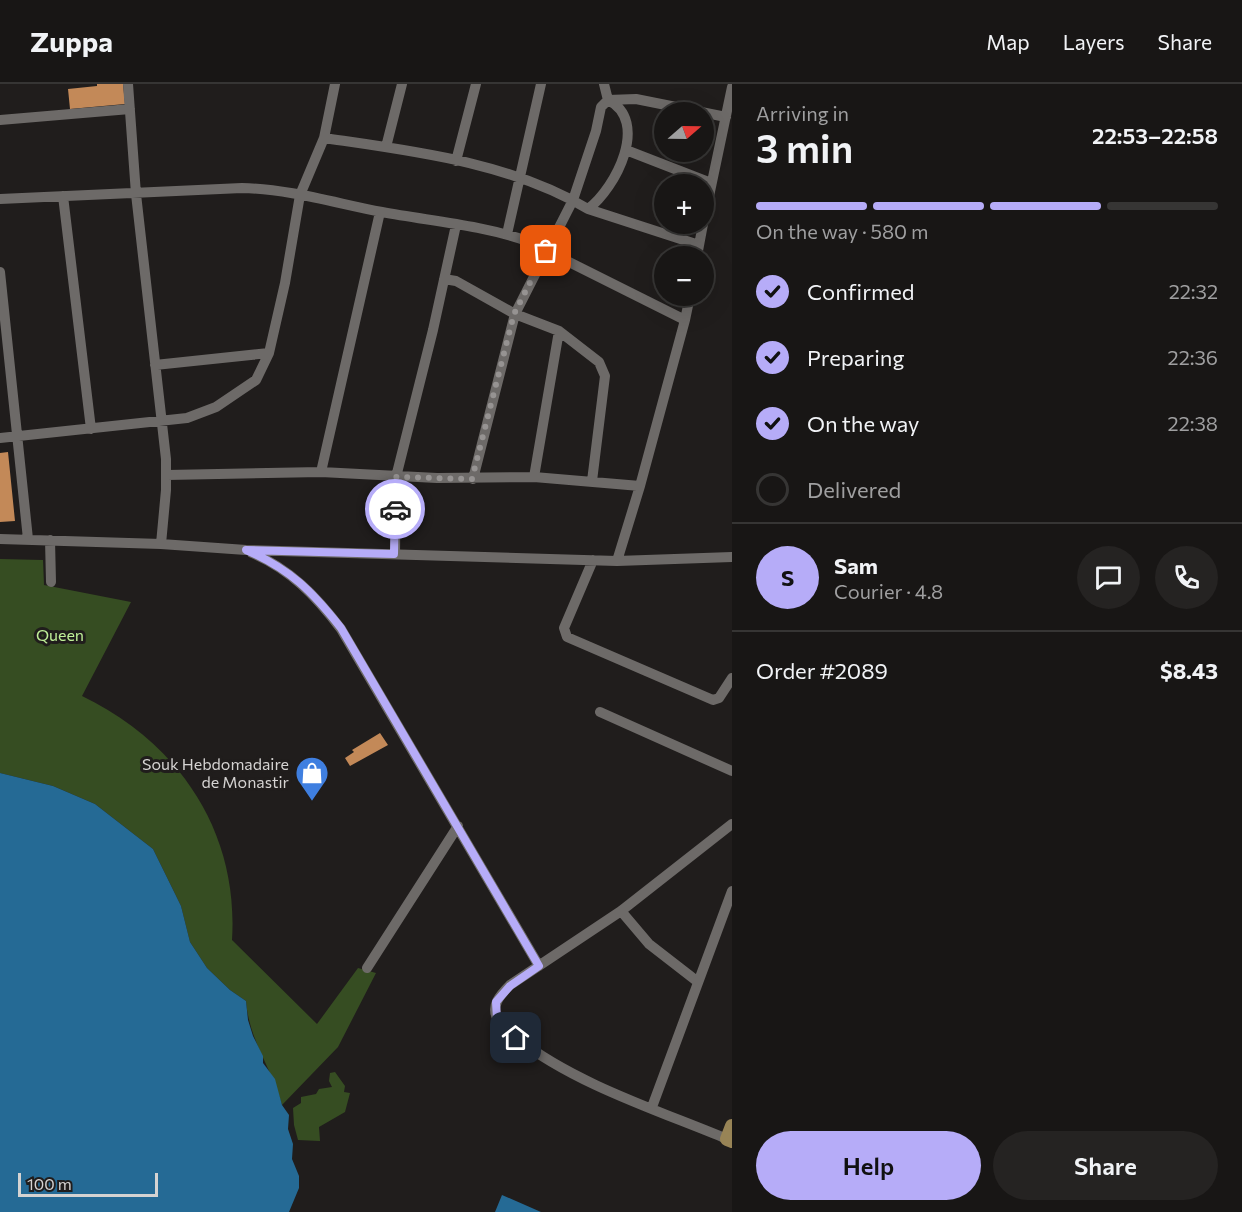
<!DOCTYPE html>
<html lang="en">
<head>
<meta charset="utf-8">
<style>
	body { margin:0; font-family:Commissioner,sans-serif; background:#252322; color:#f1f3f6; height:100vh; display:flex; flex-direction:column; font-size:22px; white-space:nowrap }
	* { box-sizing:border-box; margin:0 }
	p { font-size:20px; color:#9f9fa0 }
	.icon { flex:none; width:33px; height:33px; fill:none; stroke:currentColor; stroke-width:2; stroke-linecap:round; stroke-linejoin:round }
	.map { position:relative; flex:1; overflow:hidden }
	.drawer { display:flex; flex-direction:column; background:#181615; width:510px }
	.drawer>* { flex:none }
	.needle { width:39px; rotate:70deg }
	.fabs { position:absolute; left:654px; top:18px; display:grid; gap:12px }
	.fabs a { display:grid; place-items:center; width:60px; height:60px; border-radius:50%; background:#181615; box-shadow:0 6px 24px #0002,0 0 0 2px #363534; font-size:30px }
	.scale { position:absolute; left:18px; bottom:15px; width:140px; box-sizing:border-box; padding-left:6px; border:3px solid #d5d3d2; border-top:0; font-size:16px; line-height:21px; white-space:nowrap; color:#d5d3d2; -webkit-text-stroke:4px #201d1c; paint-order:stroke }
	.pin { position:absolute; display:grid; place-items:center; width:51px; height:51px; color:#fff; margin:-26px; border-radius:12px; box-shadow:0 3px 9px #0006 }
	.courier { position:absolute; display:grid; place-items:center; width:60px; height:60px; margin:-30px; border:4px solid #b6acf8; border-radius:50%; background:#fff; color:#222; box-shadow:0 2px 8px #0007 }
	.summary em { font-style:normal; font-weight:600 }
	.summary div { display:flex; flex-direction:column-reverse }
	.summary { display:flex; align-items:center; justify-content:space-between; height:102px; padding:0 24px }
	h1 { font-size:39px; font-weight:600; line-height:45px }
	.bar { display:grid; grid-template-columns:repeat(4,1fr); gap:9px 6px; align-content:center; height:72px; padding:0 24px }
	.bar i { height:8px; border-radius:4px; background:#363534 }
	.bar .on { background:#b6acf8 }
	.bar p { grid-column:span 4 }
	.line { display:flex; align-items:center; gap:15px; padding:0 24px; border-top:2px solid #363534 }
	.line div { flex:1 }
	.round { display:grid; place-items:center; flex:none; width:63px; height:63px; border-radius:32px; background:#252322 }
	ol { padding:0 24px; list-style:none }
	li { display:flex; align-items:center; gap:18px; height:66px }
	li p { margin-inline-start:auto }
	li .icon { padding:6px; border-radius:50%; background:#b6acf8; color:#111; stroke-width:4 }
	li:last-child { color:#9f9fa0 }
	li i { width:33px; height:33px; border:3px solid #363534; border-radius:50% }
	.primary-button { display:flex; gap:12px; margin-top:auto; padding:12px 24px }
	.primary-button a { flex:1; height:69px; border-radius:36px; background:#b6acf8; color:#111; font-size:24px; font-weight:600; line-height:69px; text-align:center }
	.primary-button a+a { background:#252322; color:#f1f3f6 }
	header { display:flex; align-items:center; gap:36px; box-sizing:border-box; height:84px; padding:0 30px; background:#181615; border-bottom:2px solid #363534 }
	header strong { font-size:28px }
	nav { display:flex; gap:33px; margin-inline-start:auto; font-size:21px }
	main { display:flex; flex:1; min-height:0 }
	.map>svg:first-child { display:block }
	.green { fill:#364d22 }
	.water { fill:#256a95 }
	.building { fill:#c38958 }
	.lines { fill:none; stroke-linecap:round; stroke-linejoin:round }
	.minor { stroke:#6d6a68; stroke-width:10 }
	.major { stroke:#988456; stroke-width:14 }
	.done { stroke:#969392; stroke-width:6; stroke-dasharray:0 10.8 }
	.route { stroke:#b6acf8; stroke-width:8 }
	.labels { text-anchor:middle; stroke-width:6; stroke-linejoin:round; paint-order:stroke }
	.park-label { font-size:16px; fill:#c0f198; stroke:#201d1c }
	.poi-label { font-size:16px; fill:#d5d3d2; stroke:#201d1c; text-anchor:end }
</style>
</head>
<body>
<header>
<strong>Zuppa</strong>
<nav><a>Map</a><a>Layers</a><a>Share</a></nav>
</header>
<main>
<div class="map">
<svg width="732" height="1128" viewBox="0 0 732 1128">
	<rect width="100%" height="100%" fill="#201d1c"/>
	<path class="green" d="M0,475l43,1 1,25 87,17 -49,94c96,46 157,135 150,244l85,84 41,-56 18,5 -38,74 -56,58c-10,-36 -33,-65 -36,-104l-16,-11 -23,-22 -17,-26 -9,-36 -28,-57 -58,-45 -42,-18 -53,-13z
		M335,988l10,14 -1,6 6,1 -5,19 -26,15 1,14 -22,-1 -4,-15 -1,-17 8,-5v-6l15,-3 3,-5 13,-2 -3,-6 1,-8z"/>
	<path class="water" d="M0,689l53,13 42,18 58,45 28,57 9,36 17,26 23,22 16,11 2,19 5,16 10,20v7l12,16 7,26 7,10 -1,14 5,15 -1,15 7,17v12l-10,24h-289z
		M502,1111l39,17h-46z"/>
	<path class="building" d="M97,0h26l2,20 -55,5 -2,-20 29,-3z
		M8,368l7,69 -15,1v-69z
		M380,649l8,12 -38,21 -5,-8 9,-6 -2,-2z"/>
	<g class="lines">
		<path class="minor" d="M128,0l8,110 30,265v31l-5,54
			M0,36l130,-11
			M324,54c89,13 185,24 264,71 28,-21 62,-88 20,-109l-4,-16
			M386,63l16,-63
			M626,66l85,33
			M456,77l20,-77
			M63,112l28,233
			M0,115l242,-11c48,1 93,15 140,24 48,9 100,13 145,29l158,79 -45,166 -23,75
			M588,125l111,36
			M704,136l28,-133
			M507,150l34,-150
			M697,172l6,-32
			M0,188l28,267
			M444,195l12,2 59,33 44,17 40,31 6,14 -13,105
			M685,236l5,-24
			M155,281l114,-12
			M0,354l187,-20 29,-11 40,-27 13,-27 16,-70 15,-88 24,-57 11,-54
			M321,388l59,-260
			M167,391l154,-3 116,6 97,-1 106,9
			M534,393l25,-146
			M473,395l42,-165 58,-114 23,-69 5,-24 7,-7 28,-1 90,18
			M0,455l161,5 85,6 371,11 115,-4
			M50,456l1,42
			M252,469c38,16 64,43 89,76l198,337
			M395,470l1,-77 37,-147 23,-105
			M593,476l-29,68 3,9 146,63 6,-2 13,-20
			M600,628l132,59
			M621,827l28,33 49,38
			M367,884l91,-142
			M652,1023l80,-216
			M727,1055c-67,-28 -152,-55 -209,-100 -7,-6 -15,-11 -20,-19 -8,-14 2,-25 12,-35l111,-74 111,-87"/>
		<path class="major" d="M732,1042l-5,13 5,2"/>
	</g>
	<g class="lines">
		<path class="done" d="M395,425l1,-32 76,2 42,-165 32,-63"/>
		<path class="route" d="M395,425l-1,45 -148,-4c44,19 66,41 95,78l198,338 -29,20 -14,16 1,17 19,19"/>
	</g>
	<defs>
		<g id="shop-pin" transform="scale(1.725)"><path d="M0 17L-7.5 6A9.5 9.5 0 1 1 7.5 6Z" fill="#3f7fe0" stroke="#201d1c"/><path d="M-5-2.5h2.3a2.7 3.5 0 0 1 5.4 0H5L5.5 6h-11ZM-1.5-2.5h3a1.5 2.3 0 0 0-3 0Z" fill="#fff"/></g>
	</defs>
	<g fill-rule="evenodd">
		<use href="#shop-pin" x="312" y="689"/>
	</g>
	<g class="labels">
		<g class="park-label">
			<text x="60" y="557">Queen</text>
		</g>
		<g class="poi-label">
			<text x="289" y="686">Souk Hebdomadaire<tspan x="289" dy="18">de Monastir</tspan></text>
		</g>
	</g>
</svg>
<div class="fabs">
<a><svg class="needle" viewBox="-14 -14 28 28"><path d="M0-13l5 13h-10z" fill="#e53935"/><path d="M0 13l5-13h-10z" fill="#9f9fa0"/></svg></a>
<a>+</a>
<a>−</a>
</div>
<div class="scale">100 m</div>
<div class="pin" style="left:546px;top:167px;background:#ea580c"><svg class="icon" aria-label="bag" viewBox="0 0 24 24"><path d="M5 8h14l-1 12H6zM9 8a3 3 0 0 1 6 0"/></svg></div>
<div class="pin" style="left:516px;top:954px;background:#1f2937"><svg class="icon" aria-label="home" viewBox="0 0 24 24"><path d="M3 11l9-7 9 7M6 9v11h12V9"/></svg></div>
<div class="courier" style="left:395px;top:425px"><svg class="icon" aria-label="car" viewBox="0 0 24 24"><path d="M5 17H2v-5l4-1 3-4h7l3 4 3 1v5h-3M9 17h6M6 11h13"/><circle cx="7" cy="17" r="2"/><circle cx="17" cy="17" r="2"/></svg></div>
</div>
<section class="drawer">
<div class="summary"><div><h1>3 min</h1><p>Arriving in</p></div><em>22:53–22:58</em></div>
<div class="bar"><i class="on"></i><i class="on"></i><i class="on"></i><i></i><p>On the way · 580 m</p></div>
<ol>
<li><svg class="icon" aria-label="check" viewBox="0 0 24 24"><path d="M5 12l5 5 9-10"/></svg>Confirmed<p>22:32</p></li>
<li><svg class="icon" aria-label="check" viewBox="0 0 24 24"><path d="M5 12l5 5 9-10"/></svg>Preparing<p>22:36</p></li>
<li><svg class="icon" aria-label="check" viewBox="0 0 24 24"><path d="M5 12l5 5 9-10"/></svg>On the way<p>22:38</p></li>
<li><i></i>Delivered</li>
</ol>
<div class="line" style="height:108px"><b class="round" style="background:#b6acf8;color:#111">S</b><div><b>Sam</b><p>Courier · 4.8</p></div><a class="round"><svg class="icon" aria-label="chat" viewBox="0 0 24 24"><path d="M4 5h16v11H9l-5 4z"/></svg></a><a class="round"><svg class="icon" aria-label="phone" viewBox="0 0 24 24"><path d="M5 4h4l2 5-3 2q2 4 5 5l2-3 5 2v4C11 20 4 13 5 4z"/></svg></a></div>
<div class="line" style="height:78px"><div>Order #2089</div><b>$8.43</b></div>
<div class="primary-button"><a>Help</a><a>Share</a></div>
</section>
</main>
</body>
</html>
